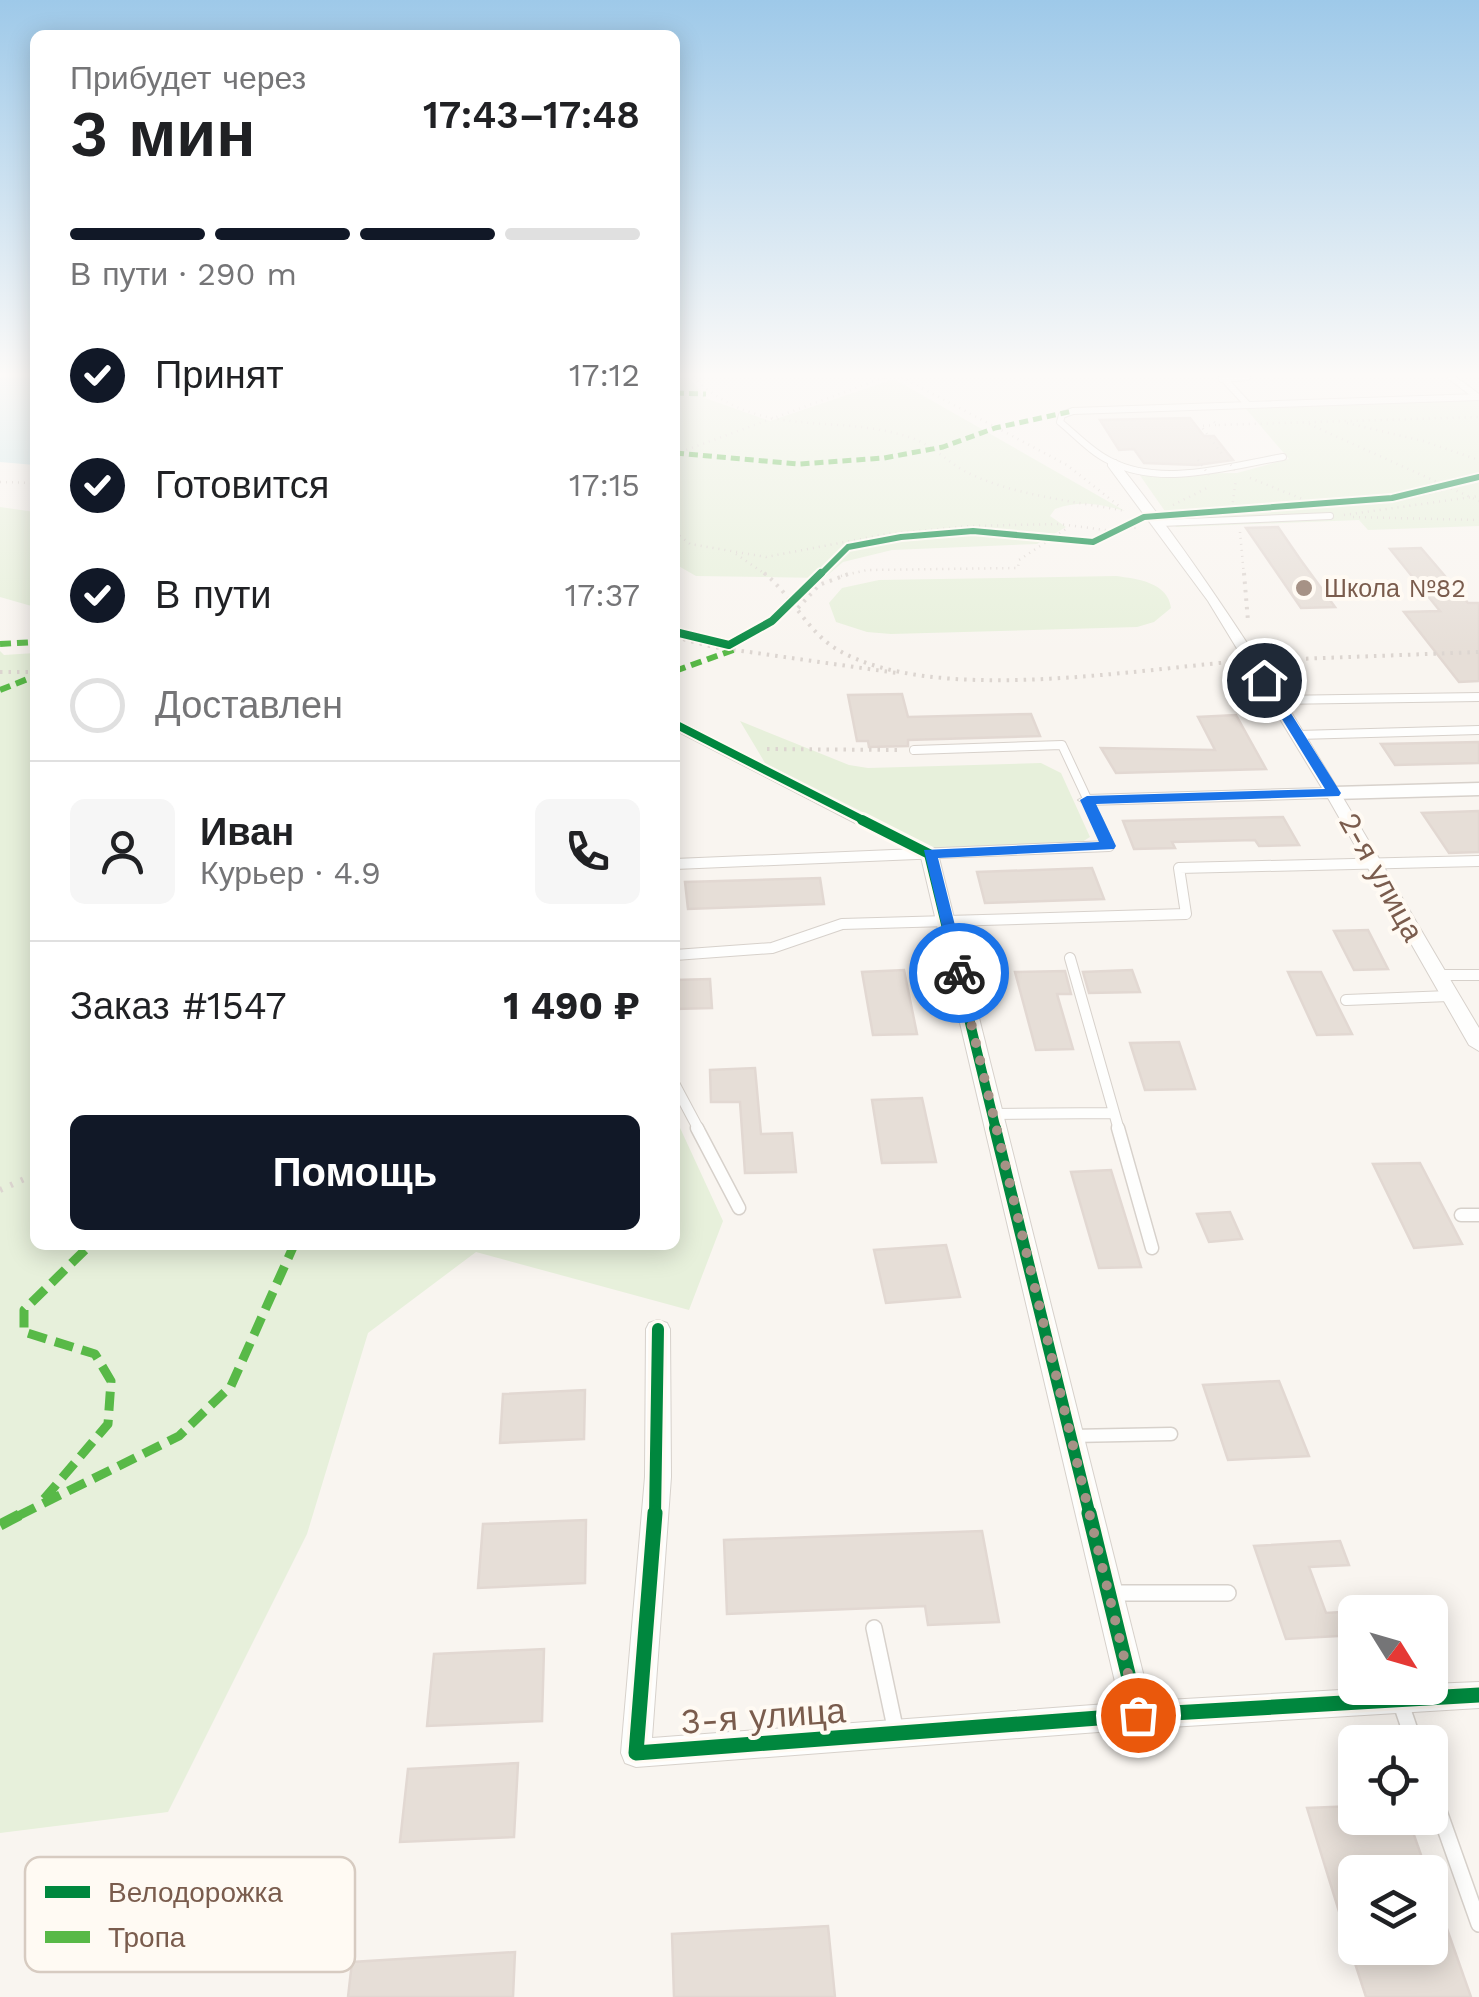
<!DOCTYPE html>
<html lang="ru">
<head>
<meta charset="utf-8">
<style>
	body { margin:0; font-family:"Work Sans",sans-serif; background:#f6f6f6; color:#202124; height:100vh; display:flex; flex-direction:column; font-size:38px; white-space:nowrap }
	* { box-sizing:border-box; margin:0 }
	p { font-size:32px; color:#757577 }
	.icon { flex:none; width:55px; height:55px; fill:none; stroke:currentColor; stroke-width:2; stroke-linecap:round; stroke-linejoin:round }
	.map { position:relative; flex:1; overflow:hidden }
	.panel { position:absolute; left:30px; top:30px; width:650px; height:1220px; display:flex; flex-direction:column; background:#fff; border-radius:15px; box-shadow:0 5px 25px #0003 }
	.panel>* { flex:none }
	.needle { width:65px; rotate:127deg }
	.fabs { position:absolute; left:1338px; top:1595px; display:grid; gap:20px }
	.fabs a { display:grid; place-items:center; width:110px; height:110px; border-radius:15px; background:#fff; box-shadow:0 5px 25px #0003; font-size:50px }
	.pin { position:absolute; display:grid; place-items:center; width:85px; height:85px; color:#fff; margin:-42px; border:5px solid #fff; border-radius:50%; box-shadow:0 2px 10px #0007 }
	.courier { position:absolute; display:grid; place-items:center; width:100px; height:100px; margin:-50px; border:8px solid #1a73e8; border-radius:50%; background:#fff; color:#222; box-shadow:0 2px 12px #0007 }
	.headline em { font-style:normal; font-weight:600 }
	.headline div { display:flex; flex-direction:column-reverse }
	.headline { display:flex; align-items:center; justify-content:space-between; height:170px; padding:0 40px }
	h1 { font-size:65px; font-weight:600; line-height:75px }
	.bar { display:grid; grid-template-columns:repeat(4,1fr); gap:15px 10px; align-content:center; height:120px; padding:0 40px }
	.bar i { height:12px; border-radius:8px; background:#e0e0e0 }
	.bar .on { background:#111827 }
	.bar p { grid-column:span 4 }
	.line { display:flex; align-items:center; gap:25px; padding:0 40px; border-top:2px solid #e0e0e0 }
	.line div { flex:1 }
	.round { display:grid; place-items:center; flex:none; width:105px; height:105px; border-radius:15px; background:#f6f6f6 }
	ol { padding:0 40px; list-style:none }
	li { display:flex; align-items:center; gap:30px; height:110px }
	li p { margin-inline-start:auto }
	li .icon { padding:10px; border-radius:50%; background:#111827; color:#fff; stroke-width:4 }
	li:last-child { color:#757577 }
	li i { width:55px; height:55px; border:5px solid #e0e0e0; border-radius:50% }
	.cta { display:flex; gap:20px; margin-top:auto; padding:20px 40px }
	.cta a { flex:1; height:115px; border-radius:15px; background:#111827; color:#fff; font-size:40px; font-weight:600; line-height:115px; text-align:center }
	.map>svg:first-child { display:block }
	.green { fill:#e7f0db }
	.water { fill:#d0e8ea }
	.building { fill:#e6ded7; stroke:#e2d8d2; stroke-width:2.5 }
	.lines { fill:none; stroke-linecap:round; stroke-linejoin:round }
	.service-far4-casing { stroke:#d7d1cb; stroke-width:8 }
	.service-far3-casing { stroke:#d7d1cb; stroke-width:10 }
	.service-far2-casing { stroke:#d7d1cb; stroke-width:12 }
	.service-far1-casing { stroke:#d7d1cb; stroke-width:15 }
	.service-casing { stroke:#d7d1cb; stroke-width:18 }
	.minor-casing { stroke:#d7d1cb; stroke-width:2 }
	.tertiary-casing { stroke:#d7d1cb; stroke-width:3 }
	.path-far2 { stroke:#dcd5d0; stroke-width:2.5; stroke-dasharray:1 5; stroke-linecap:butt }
	.path-far1 { stroke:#dcd5d0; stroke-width:4; stroke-dasharray:2.5 6; stroke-linecap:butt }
	.path { stroke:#dcd5d0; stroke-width:6; stroke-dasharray:2.5 9; stroke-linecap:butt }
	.service-far4 { stroke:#fefefd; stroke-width:6 }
	.service-far3 { stroke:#fefefd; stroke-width:8 }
	.service-far2 { stroke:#fefefd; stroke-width:10 }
	.service-far1 { stroke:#fefefd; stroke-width:12 }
	.service { stroke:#fefefd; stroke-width:15 }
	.minor { fill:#fefefd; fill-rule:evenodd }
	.tertiary { fill:#fefefd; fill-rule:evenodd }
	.path-bridge { stroke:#dcd5d0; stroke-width:2.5; stroke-dasharray:1 5; stroke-linecap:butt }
	.quiet-far3 { stroke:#58b947; stroke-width:5; stroke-dasharray:9 5; stroke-linecap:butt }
	.quiet-far2 { stroke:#58b947; stroke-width:6; stroke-dasharray:11 6; stroke-linecap:butt }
	.quiet-far1 { stroke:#58b947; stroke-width:9; stroke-dasharray:19 9; stroke-linecap:butt }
	.quiet { stroke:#58b947; stroke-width:11; stroke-dasharray:22 11; stroke-linecap:butt }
	.cycleway-far4-casing { stroke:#fffaf3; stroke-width:10 }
	.cycleway-far3-casing { stroke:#fffaf3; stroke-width:12 }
	.cycleway-far2-casing { stroke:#fffaf3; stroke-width:16 }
	.cycleway-far1-casing { stroke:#fffaf3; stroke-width:19 }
	.cycleway-casing { stroke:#fffaf3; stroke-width:21 }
	.cycleway-far4 { stroke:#00873e; stroke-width:6 }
	.cycleway-far3 { stroke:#00873e; stroke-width:8 }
	.cycleway-far2 { stroke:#00873e; stroke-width:10 }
	.cycleway-far1 { stroke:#00873e; stroke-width:12 }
	.cycleway { stroke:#00873e; stroke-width:15 }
	.route { fill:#1a73e8 }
	.done { stroke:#a69286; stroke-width:10; stroke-dasharray:0 18 }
	.poi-dot { fill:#a69286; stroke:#fffaf3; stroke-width:4 }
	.labels { text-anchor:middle; stroke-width:8; stroke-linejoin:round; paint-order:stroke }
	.far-poi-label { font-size:25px; fill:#7a5c4d; stroke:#fffaf3; text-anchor:start }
	.street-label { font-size:30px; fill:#7a5c4d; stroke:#fffaf3 }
	.near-street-label { font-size:35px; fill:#7a5c4d; stroke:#fffaf3 }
	.key { fill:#fffaf3; stroke:#d7cbc1; stroke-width:2.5 }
	.key-label { font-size:28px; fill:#7a5c4d }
</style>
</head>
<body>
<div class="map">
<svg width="1479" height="1997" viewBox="0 0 1479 1997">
	<rect width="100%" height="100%" fill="#f9f5f0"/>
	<path class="green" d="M675,377h14l16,21 65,23 124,-42 231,132c-25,-7 -45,-11 -70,-2l-5,7 16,11 -29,17 -145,6 -49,12 -19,16 -128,-2 -21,-12z
		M1479,399v127l-111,4 -9,-10 -183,7 -37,-53 98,-1 52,-14 -43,-50z
		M0,507l35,5v95l-35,-10z
		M1116,576c21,3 52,6 55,32l-17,14 -17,5 -246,7 -24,-2 -31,-10 -7,-19 13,-15 37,-8z
		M0,651l4,4 31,-2v592h640v-128l48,104 -34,89 -213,-58 -108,81 -61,201 -139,278 -168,21z
		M740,721l109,44 19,3 173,-5 20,10 29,64 -8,5 -148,6 -169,-85z"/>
	<path class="water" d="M0,377h35v88l-35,-3z"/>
	<path class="building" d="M1190,418l14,18h10l19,24 -36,5 -53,-2 -10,-14 -15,1 -19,-30z
		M1278,527l22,32 35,48 -34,1 -55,-80z
		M1421,548l47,55h11v78l-20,1 -55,-70 36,-1 -50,-62z
		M902,694l6,23 123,-3 9,22 -132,4v6l-39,1 -1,-6h-11l-9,-46z
		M1236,715l30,54 -150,4 -15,-25 114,2 -17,-33z
		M1479,742v21l-84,2 -14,-21z
		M1479,811v41l-30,1 -27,-40z
		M1283,817l16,28 -40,1 -4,-6 -83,2 3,6 -41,1 -11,-28z
		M1092,868l12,31 -119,4 -8,-31z
		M820,878l4,26 -136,5 -3,-27z
		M1368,930l20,39 -34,1 -20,-39z
		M904,970l13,64 -44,1 -11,-63z
		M1132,970l8,22 -51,1 -6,-21z
		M1065,971l6,23h-14l16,55 -37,1 -21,-78z
		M1288,972h33l31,62 -35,1z
		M710,979l2,29 -37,1v-29z
		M1179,1042l16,47 -50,1 -15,-47z
		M755,1068l6,66 31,-1 4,39 -51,1 -5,-71h-29l-1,-32z
		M922,1098l14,64 -54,1 -10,-63z
		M1420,1163l42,81 -48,4 -41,-84z
		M1111,1170l30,97 -42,1 -28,-96z
		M1230,1212l12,27 -33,3 -12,-28z
		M946,1245l14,52 -74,6 -12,-53z
		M1279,1381l30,75 -81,4 -25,-75z
		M585,1390l-1,49 -84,4 3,-49z
		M586,1520l-1,63 -107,5 5,-64z
		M982,1531l17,91 -71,3 -3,-19 -198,8 -3,-74z
		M1340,1541l9,24 -40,2 17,46 29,-2v24l-69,4 -32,-93z
		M544,1649l-2,72 -115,5 7,-72z
		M518,1763l-4,74 -114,5 8,-73z
		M1355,1806v12h53l19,54h-72v74l-5,1 -43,-139z
		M1433,1889l38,108h-105l-16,-49h80z
		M828,1926l7,71h-161l-2,-63z
		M515,1952l-2,45h-165l4,-35z"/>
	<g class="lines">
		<g class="service-far4-casing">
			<path id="service-far4" d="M1222,377l26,28
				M1451,377l27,20
				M1222,379l25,-2
				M1073,411l-11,4 -2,7c16,13 31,30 50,39 51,27 120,5 173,-4
				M1161,523l169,-7"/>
		</g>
		<g class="service-far3-casing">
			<path id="service-far3" d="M1276,700l203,-3
				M1298,735l181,-5
				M914,750l148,-5 36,77"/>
		</g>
		<g class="service-far2-casing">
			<path id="service-far2" d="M675,864l434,-18 -12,-26
				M675,955l97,-7 70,-24 344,-10 -7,-46 300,-7
				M1070,958l49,172
				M1437,975h42
				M1346,1000l103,-4
				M675,1085l24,45
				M992,1114l121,-1"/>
		</g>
		<g class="service-far1-casing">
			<path id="service-far1" d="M697,1128l42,80
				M1118,1128l34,120
				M1461,1215h18
				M1072,1436l99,-2"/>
		</g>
		<g class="service-casing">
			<path id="service" d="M1109,1593h119
				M874,1628l22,104
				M1400,1701l14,41
				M1430,1786l49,138"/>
		</g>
		<g class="minor-casing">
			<path id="minor" d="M1479,394v6l-406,14 -6,-3 6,-3z
				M1108,460h8c143,180 246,373 363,568v23l-10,-6 -141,-247 -241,7 -9,-5 9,-5 235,-7 -114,-187 -100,-135z
				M675,719l263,135 212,847 226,-13h54v-4l49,-2v26l-341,21 -502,38 -11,-4 -4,-10 24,-276 1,-148 3,-6 9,-3 9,3 3,6 1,148 -19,261 468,-35 -199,-846 -246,-127z"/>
		</g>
		<g class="tertiary-casing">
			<path id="tertiary" d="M1479,783v12l-145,4 -11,-6 11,-6z"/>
		</g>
		<path class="path-far2" d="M693,377c66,64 138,35 216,60 23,7 39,26 59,36 48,23 106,28 157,38
			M901,377l166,88 52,41
			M1214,422l3,3 262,-8
			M1347,423l76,18 56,19
			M1309,424l170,77
			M1216,425l-15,1 21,28
			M675,454l211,-77
			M1250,478l55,22
			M0,482l35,1
			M1173,505l34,-17
			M1340,505l88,-11 51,-15
			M1232,508l4,-29
			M1344,515l135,-19
			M1353,517l126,3
			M675,532l15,12 76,13 121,-23 83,-8 89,-2 54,7 26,-4
			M1240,532l4,44
			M736,554l32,22
			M841,576l26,-6 151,-2 1,-8 50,-33"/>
		<path class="path-far1" d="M764,573c28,22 43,59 74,77 93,54 287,21 393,12
			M1244,573l4,48
			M798,608l21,-23 32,-12
			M675,637l39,10 183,26
			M1272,660l207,-8
			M0,672h35
			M767,749l134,1"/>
		<path class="path" d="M0,1190l35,-16"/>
		<use href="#service-far4" class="service-far4"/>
		<use href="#service-far3" class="service-far3"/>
		<use href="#service-far2" class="service-far2"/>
		<use href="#service-far1" class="service-far1"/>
		<use href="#service" class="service"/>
		<use href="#minor" class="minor"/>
		<use href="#tertiary" class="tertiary"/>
		<path class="path-bridge" d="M1198,460l11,15
			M1227,460l10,13"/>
		<path class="quiet-far3" d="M675,393l31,1
			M675,453l124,11 85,-6 59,-11 52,-19 78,-17"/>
		<path class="quiet-far2" d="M0,644l35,-2
			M675,671l61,-22
			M0,690l35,-14"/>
		<path class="quiet-far1" d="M44,1499l64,-75 3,-43 -16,-27 -71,-22v-22l66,-65
			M18,1516l161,-80 52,-50 63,-141"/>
		<path class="quiet" d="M0,1525l23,-12"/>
		<g class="cycleway-far4-casing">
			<path id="cycleway-far4" d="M819,576l29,-29 53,-10 72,-6 120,11 51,-25 248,-19 87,-21"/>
		</g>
		<g class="cycleway-far3-casing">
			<path id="cycleway-far3" d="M675,632l54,13 43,-24 49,-48
				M675,724l192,98"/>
		</g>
		<g class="cycleway-far2-casing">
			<path id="cycleway-far2" d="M862,820l67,34 67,276"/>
		</g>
		<g class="cycleway-far1-casing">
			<path id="cycleway-far1" d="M995,1128l95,388
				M655,1516l3,-187"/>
		</g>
		<g class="cycleway-casing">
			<path id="cycleway" d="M655,1513l-19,240 502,-38 341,-20
				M1089,1513l49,202"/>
		</g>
		<use href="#cycleway-far4" class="cycleway-far4"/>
		<use href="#cycleway-far3" class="cycleway-far3"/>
		<use href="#cycleway-far2" class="cycleway-far2"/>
		<use href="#cycleway-far1" class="cycleway-far1"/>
		<use href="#cycleway" class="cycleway"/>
	</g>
	<linearGradient id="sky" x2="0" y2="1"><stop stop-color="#9ec9e9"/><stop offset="0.57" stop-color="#fcfaf8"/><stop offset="1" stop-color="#fcfaf8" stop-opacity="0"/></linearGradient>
	<rect width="1479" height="657" fill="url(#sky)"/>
	<path class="route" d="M1264,676l6,4 71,113 -2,3 -243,8 20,42 -2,3 -176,9 29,115 -13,4 -30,-127 175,-8 -19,-42 7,-4 238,-7 -67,-109z"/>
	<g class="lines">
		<path class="done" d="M959,973l179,742"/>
	</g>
	<circle class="poi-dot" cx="1304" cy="588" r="10"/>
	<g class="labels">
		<g class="far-poi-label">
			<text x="1324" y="597">Школа №82</text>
		</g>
		<g class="street-label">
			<text transform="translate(1381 877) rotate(61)" y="10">2-я улица</text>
		</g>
		<g class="near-street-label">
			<text transform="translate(763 1716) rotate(-4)" y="12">3-я улица</text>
		</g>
	</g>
	<rect x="25" y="1857" width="330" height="115" rx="15" class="key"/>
	<rect x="45" y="1886" width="45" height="12" fill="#00873e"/>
	<rect x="45" y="1931" width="45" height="12" fill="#58b947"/>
	<g class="key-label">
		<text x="108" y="1902">Велодорожка</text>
		<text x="108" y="1947">Тропа</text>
	</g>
</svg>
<div class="fabs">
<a><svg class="needle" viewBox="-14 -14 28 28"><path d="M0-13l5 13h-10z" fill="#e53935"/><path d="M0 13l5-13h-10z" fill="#757577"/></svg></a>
<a><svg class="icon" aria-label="locate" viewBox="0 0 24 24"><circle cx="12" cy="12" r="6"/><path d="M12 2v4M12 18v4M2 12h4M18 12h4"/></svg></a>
<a><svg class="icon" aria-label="layers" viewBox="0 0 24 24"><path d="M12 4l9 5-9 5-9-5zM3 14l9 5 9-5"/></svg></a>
</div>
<div class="pin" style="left:1138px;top:1715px;background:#ea580c"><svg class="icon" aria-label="bag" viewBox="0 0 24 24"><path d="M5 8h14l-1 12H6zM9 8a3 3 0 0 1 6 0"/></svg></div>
<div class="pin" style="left:1264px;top:680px;background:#1f2937"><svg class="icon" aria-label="home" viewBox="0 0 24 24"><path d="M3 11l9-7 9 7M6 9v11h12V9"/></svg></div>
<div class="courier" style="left:959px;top:973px"><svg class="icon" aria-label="bike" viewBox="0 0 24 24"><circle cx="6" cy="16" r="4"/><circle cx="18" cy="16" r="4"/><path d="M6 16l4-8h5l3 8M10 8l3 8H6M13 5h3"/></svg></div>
<section class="panel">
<div class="headline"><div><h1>3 мин</h1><p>Прибудет через</p></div><em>17:43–17:48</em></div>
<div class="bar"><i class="on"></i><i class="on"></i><i class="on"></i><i></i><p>В пути · 290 m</p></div>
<ol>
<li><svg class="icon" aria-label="check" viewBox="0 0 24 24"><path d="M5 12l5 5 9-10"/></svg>Принят<p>17:12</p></li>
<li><svg class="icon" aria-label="check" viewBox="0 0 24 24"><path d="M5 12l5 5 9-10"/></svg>Готовится<p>17:15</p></li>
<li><svg class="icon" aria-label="check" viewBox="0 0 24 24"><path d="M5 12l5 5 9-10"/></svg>В пути<p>17:37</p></li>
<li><i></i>Доставлен</li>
</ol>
<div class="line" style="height:180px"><a class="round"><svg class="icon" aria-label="person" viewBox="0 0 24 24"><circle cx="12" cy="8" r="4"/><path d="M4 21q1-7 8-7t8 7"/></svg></a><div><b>Иван</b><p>Курьер · 4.9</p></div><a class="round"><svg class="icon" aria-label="phone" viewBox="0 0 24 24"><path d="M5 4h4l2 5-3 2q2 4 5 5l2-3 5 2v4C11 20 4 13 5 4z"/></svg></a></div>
<div class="line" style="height:130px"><div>Заказ #1547</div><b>1 490 ₽</b></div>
<div class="cta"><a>Помощь</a></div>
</section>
</div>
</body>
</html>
